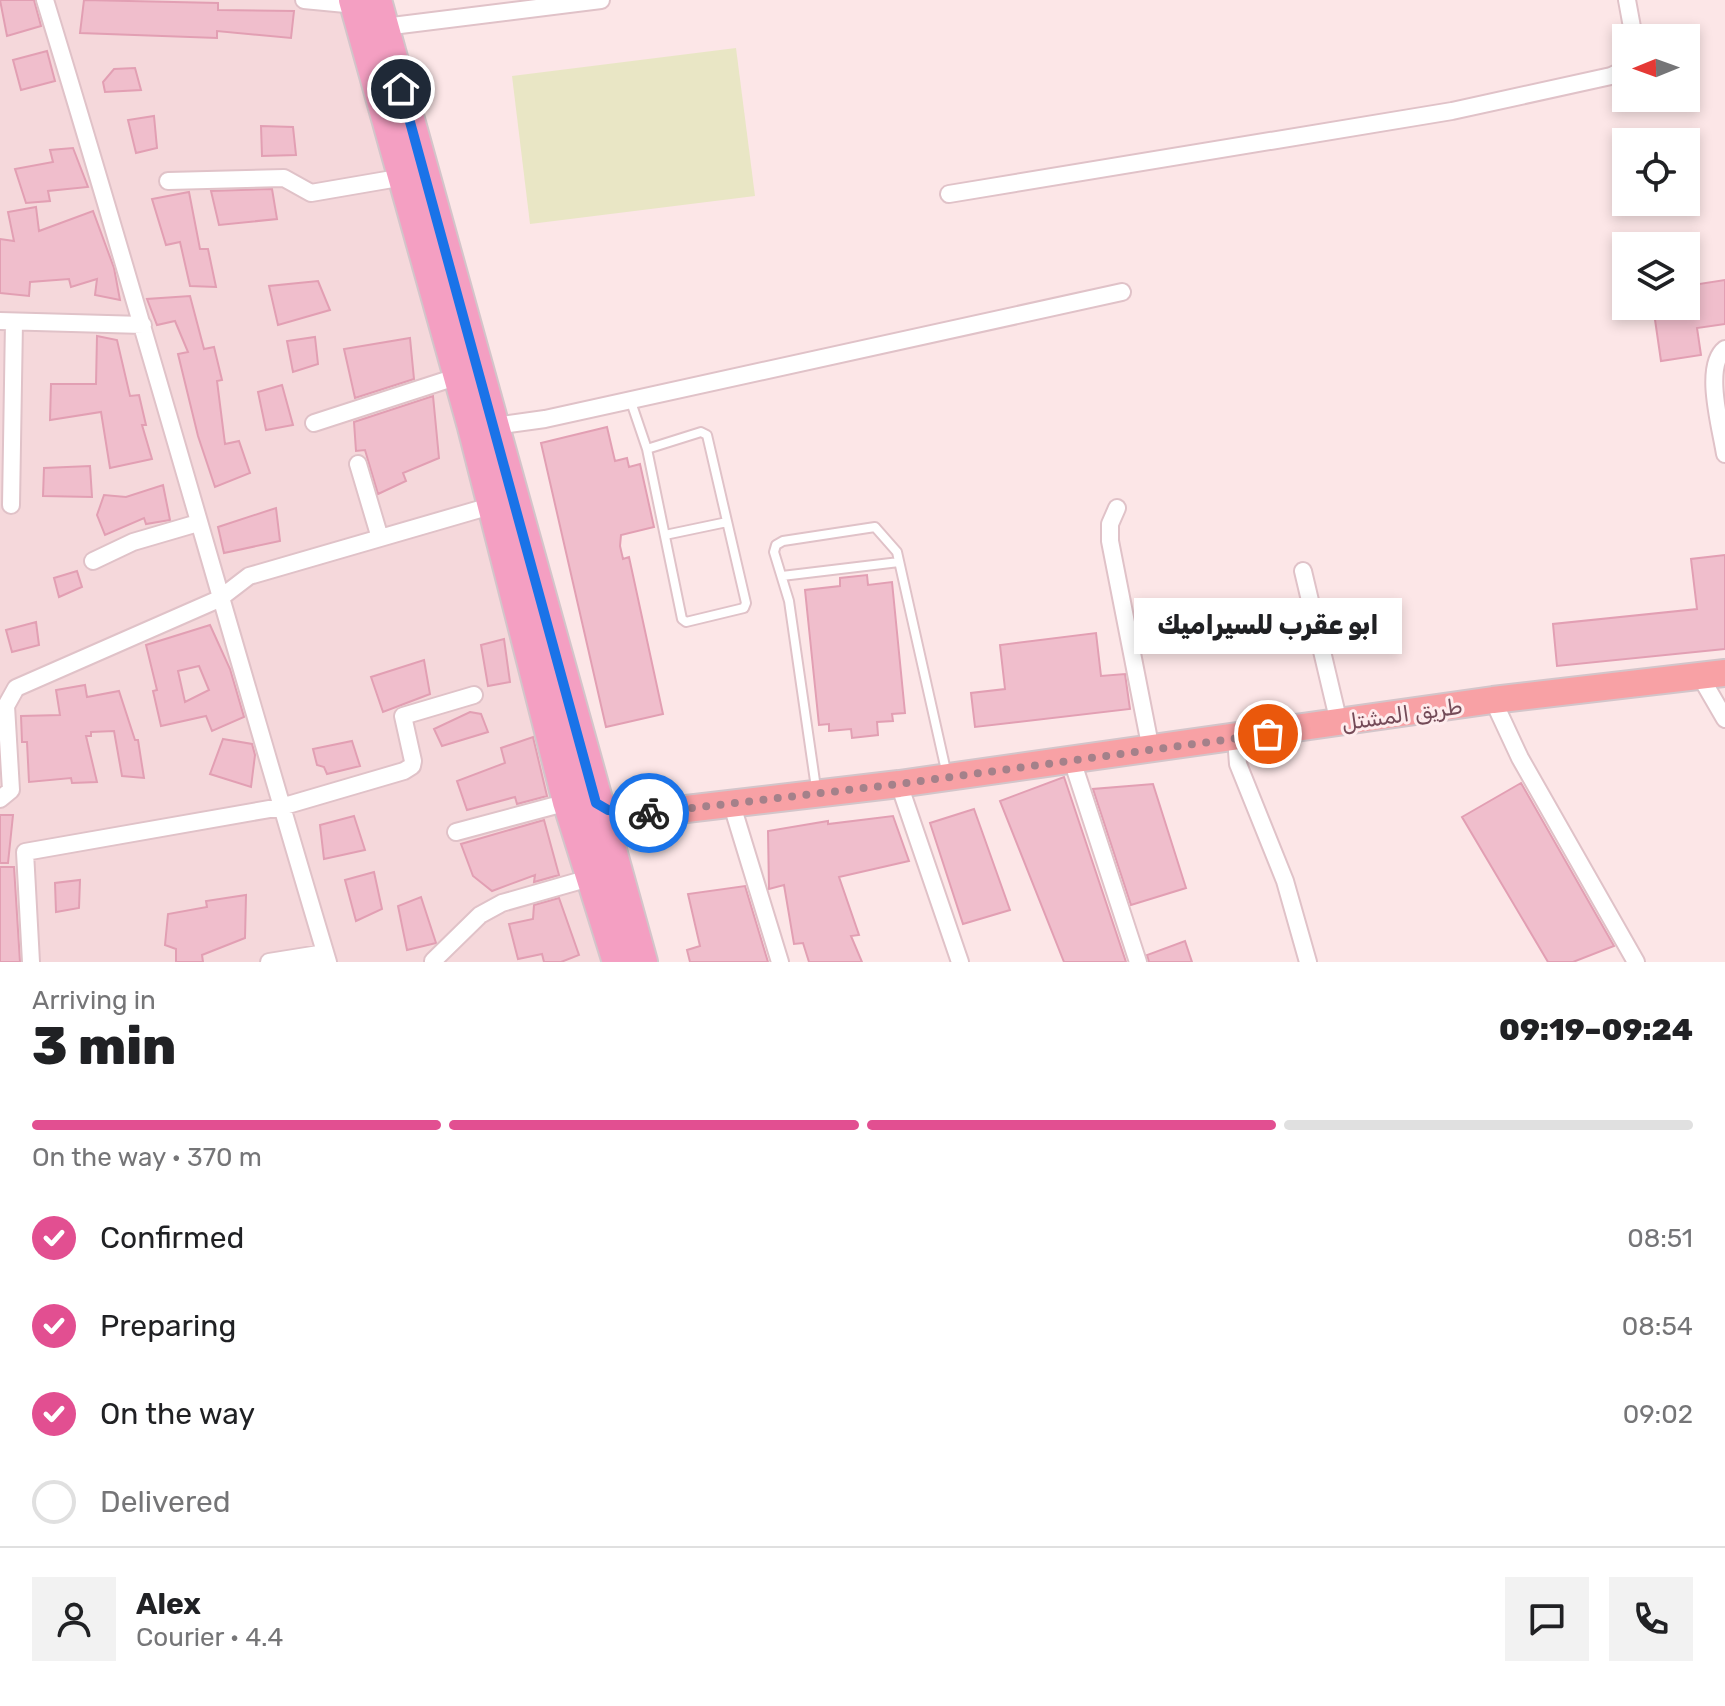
<!DOCTYPE html>
<html lang="en">
<head>
<meta charset="utf-8">
<style>
	body { margin:0; font-family:Rubik,Vazirmatn,sans-serif; background:#f2f2f2; color:#202124; height:100vh; display:flex; flex-direction:column; font-size:30px; white-space:nowrap }
	* { box-sizing:border-box; margin:0 }
	p { font-size:26px; color:#757577 }
	.icon { flex:none; width:44px; height:44px; fill:none; stroke:currentColor; stroke-width:2; stroke-linecap:round; stroke-linejoin:round }
	.map { position:relative; height:962px; overflow:hidden }
	.side { display:flex; flex-direction:column; background:#fff; flex:1 }
	.side>* { flex:none }
	.needle { width:52px; rotate:269deg }
	.buttons { position:absolute; left:1612px; top:24px; display:grid; gap:16px }
	.buttons a { display:grid; place-items:center; width:88px; height:88px; border-radius:0px; background:#fff; box-shadow:0 4px 12px #0003; font-size:40px }
	.pin { position:absolute; display:grid; place-items:center; width:68px; height:68px; color:#fff; margin:-34px; border:4px solid #fff; border-radius:50%; box-shadow:0 2px 8px #0007 }
	.courier { position:absolute; display:grid; place-items:center; width:80px; height:80px; margin:-40px; border:6px solid #1a73e8; border-radius:50%; background:#fff; color:#222; box-shadow:0 2px 10px #0007 }
	.bubble { position:absolute; height:56px; border-radius:0px; background:#fff; box-shadow:0 4px 12px #0003; font-size:26px; font-weight:800; line-height:56px; text-align:center }
	.head em { font-style:normal; font-weight:800 }
	.head div { display:flex; flex-direction:column-reverse }
	.head { display:flex; align-items:center; justify-content:space-between; height:136px; padding:0 32px }
	h1 { font-size:52px; font-weight:800; line-height:60px }
	.bar { display:grid; grid-template-columns:repeat(4,1fr); gap:12px 8px; align-content:center; height:96px; padding:0 32px }
	.bar i { height:10px; border-radius:6px; background:#e0e0e0 }
	.bar .active { background:#e24f91 }
	.bar p { grid-column:span 4 }
	.line { display:flex; align-items:center; gap:20px; padding:0 32px; border-top:2px solid #e0e0e0 }
	.line div { flex:1 }
	.round { display:grid; place-items:center; flex:none; width:84px; height:84px; border-radius:0px; background:#f2f2f2 }
	ol { padding:0 32px; list-style:none }
	li { display:flex; align-items:center; gap:24px; height:88px }
	li p { margin-inline-start:auto }
	li .icon { padding:8px; border-radius:50%; background:#e24f91; color:#fff; stroke-width:4 }
	li:last-child { color:#757577 }
	li i { width:44px; height:44px; border:4px solid #e0e0e0; border-radius:50% }
	.map>svg:first-child { display:block }
	.residential { fill:#f5d8db }
	.green { fill:#e9e6c5 }
	.building { fill:#f0becc; stroke:#e29fb3; stroke-width:2; fill-rule:evenodd }
	.lines { fill:none; stroke-linecap:round; stroke-linejoin:round }
	.lane-casing { stroke:#e0c2c8; stroke-width:12 }
	.street-casing { stroke:#e0c2c8; stroke-width:20 }
	.primary-casing { stroke:#d3c5ca; stroke-width:30 }
	.highway-casing { stroke:#d3c5ca; stroke-width:34 }
	.lane { stroke:#fff; stroke-width:8 }
	.street { stroke:#fff; stroke-width:16 }
	.primary { stroke:#f8a1a5; stroke-width:26 }
	.highway { stroke:#f49fc2; stroke-width:30 }
	.done { stroke:#a4818a; stroke-width:8; stroke-dasharray:0 14.4 }
	.route { stroke:#1a73e8; stroke-width:10 }
	.labels { text-anchor:middle; stroke-width:6; stroke-linejoin:round; paint-order:stroke }
	.street-label { font-size:22px; fill:#744b58; stroke:#feeced }
</style>
</head>
<body>
<div class="map">
<svg width="1725" height="962" viewBox="0 0 1725 962">
	<rect width="100%" height="100%" fill="#fce6e7"/>
	<path class="residential" d="M0,0h355l271,962h-626z"/>
	<path class="green" d="M736,48l19,148 -225,28 -18,-148z"/>
	<path class="building" d="M0,0h34l7,26 -34,10z
		M84,0l134,3v7l76,1 -3,27 -74,-7v7l-137,-5z
		M47,51l8,30 -34,9 -8,-30z
		M135,68l6,22 -36,2 -2,-10 11,-13z
		M154,116l3,32 -21,5 -8,-33z
		M261,126l32,1 3,28 -34,1z
		M73,148l15,39 -40,4 2,10 -24,2 -11,-34 38,-7 -3,-12z
		M272,189l5,30 -58,6 -8,-34z
		M189,192l11,57h8l8,38 -26,-1 -10,-44 -14,3 -14,-46z
		M36,207l3,24 54,-20 21,57 6,32 -25,-5 2,-16 -26,8 -2,-8 -39,3 -1,14 -29,-3v-54l14,2 -6,-29z
		M1725,280v44l-28,4 4,27 -40,6 -8,-55h33v-20z
		M318,281l12,29 -52,15 -9,-39z
		M190,296l14,53 10,-2 8,33 -5,1 8,63 14,-3 11,32 -35,14 -17,-51 -20,-82 10,-2 -13,-31 -18,4 -10,-26z
		M97,336l20,4 13,56 9,-1 7,30h-4l10,34 -42,9 -9,-56 -51,8 1,-36h45z
		M315,337l3,27 -25,8 -6,-31z
		M410,338l4,41 -59,19 -11,-49z
		M282,385l11,40 -27,5 -8,-38z
		M433,396l6,62 -36,15 3,8 -28,13 -13,-44 -9,1 -2,-29z
		M607,427l8,34 12,-3 2,9 11,-3 14,63 -33,8 -1,11 3,13 6,-2 34,157 -57,13 -65,-284z
		M90,466l2,31 -49,-1 1,-28z
		M163,485l7,35 -24,4 -2,-6 -39,17 -8,-20 7,-20 22,2z
		M276,508l4,33 -56,12 -6,-26z
		M1725,555v94l-168,17 -4,-42 144,-15 -6,-50z
		M77,571l5,16 -23,10 -5,-19z
		M867,575l1,10 24,-3 13,131 -13,1 1,7 -16,1 1,13 -26,3 -1,-9 -22,2v-7l-10,1 -14,-135 35,-4v-8z
		M36,622l3,23 -27,7 -6,-22z
		M210,625l20,44 14,48 -32,14 -6,-15 -45,10 -8,-35 4,-1 -11,-45zM199,666l10,24 -24,12 -7,-31z
		M1096,633l5,43 24,-2 5,35 -155,18 -4,-34 34,-4 -5,-44z
		M504,639l6,43 -22,4 -7,-41z
		M424,660l6,34 -47,18 -12,-35z
		M85,685l2,12 32,-6 16,49h3l6,38 -22,-2 -8,-45 -23,1v4h-5l11,46 -25,1 -1,-5 -42,4 -2,-40h-5l-1,-26 39,-1 -4,-25z
		M470,712l11,2 7,18 -46,14 -8,-17z
		M533,737l14,59 -30,8 -2,-7 -48,13 -10,-29 48,-18 -4,-15z
		M223,739l29,5 3,11 -4,32 -41,-13z
		M352,741l8,25 -33,8 -3,-7 -7,-2 -4,-16z
		M1064,777l62,185h-62l-64,-161z
		M1521,783l93,163 -41,16h-25l-86,-145z
		M1153,784l33,104 -55,17 -38,-116z
		M974,809l36,101 -47,14 -33,-101z
		M0,815h13l-5,48h-8z
		M354,816l11,34 -41,9 -4,-34z
		M893,816l16,45 -70,16 20,58 -8,1 11,26h-53l-6,-19 -9,1 -10,-59 -15,4 -1,-58 60,-10v3z
		M544,820l15,55 -25,7 1,-7 -43,16 -19,-15 -12,-32z
		M0,867h14l6,95h-20z
		M374,872l8,37 -26,12 -11,-41z
		M80,880l-1,28 -23,4 -1,-29z
		M745,886l23,76h-78l-3,-12 13,-4 -12,-52z
		M246,895l-1,43 -43,17 1,7h-27v-13l-11,-4 3,-31 39,-7 -1,-6z
		M421,897l15,46 -29,7 -9,-44z
		M559,898l20,57 -18,7h-17l-2,-8 -24,5 -9,-35 24,-5 1,-14z
		M1185,941l7,21h-43l-2,-7z"/>
	<g class="lines">
		<g class="lane-casing">
			<path id="lane" d="M630,399l17,50 35,170 4,3 58,-14 2,-5 -39,-168 -6,-3 -54,17
				M665,535l62,-13
				M782,576l117,-14
				M816,788l-27,-187 -15,-49 2,-7 7,-4 92,-14 22,25 50,223"/>
		</g>
		<g class="street-casing">
			<path id="street" d="M45,0c98,320 187,642 283,962
				M304,0l52,5
				M1627,0l7,38
				M384,27l217,-27
				M168,181l116,-3 27,15 93,-16
				M949,194l503,-83 159,-35 15,-7
				M0,321l143,4
				M1725,349c-22,17 -4,79 0,105
				M314,423l145,-47
				M487,427l58,-8 577,-127
				M358,464l22,74
				M11,505l3,-183
				M1117,508l-7,16v17l41,209
				M93,561l40,-19 65,-19
				M1303,571l36,152
				M1700,676l25,43
				M1493,700l27,58 116,204
				M1236,738l2,26 47,117 23,81
				M1072,760l66,202
				M899,784l61,178
				M0,799l11,-9 -5,-84 10,-18 203,-89 30,-23 245,-71
				M731,802l49,160
				M456,832l112,-30
				M433,961l47,-46 22,-12 91,-26
				M31,962l-6,-110 256,-45 123,-36 8,-5 1,-5 -10,-45 71,-21
				M269,962l56,-9"/>
		</g>
		<g class="primary-casing">
			<path id="primary" d="M596,803l24,10h32l247,-29 594,-84 232,-27"/>
		</g>
		<g class="highway-casing">
			<path id="highway" d="M354,0l119,427 95,375 50,160
				M376,0l266,962"/>
		</g>
		<use href="#lane" class="lane"/>
		<use href="#street" class="street"/>
		<use href="#primary" class="primary"/>
		<use href="#highway" class="highway"/>
	</g>
	<g class="lines">
		<path class="done" d="M649,813l250,-29 369,-50"/>
		<path class="route" d="M401,89l195,714 12,7 41,3"/>
	</g>
	<g class="labels">
		<g class="street-label">
			<text transform="translate(1402 714) rotate(-8)" y="8">طريق المشتل</text>
		</g>
	</g>
</svg>
<div class="buttons">
<a><svg class="needle" viewBox="-14 -14 28 28"><path d="M0-13l5 13h-10z" fill="#e53935"/><path d="M0 13l5-13h-10z" fill="#757577"/></svg></a>
<a><svg class="icon" aria-label="locate" viewBox="0 0 24 24"><circle cx="12" cy="12" r="6"/><path d="M12 2v4M12 18v4M2 12h4M18 12h4"/></svg></a>
<a><svg class="icon" aria-label="layers" viewBox="0 0 24 24"><path d="M12 4l9 5-9 5-9-5zM3 14l9 5 9-5"/></svg></a>
</div>
<div class="pin" style="left:1268px;top:734px;background:#ea580c"><svg class="icon" aria-label="bag" viewBox="0 0 24 24"><path d="M5 8h14l-1 12H6zM9 8a3 3 0 0 1 6 0"/></svg></div>
<div class="pin" style="left:401px;top:89px;background:#1f2937"><svg class="icon" aria-label="home" viewBox="0 0 24 24"><path d="M3 11l9-7 9 7M6 9v11h12V9"/></svg></div>
<div class="courier" style="left:649px;top:813px"><svg class="icon" aria-label="bike" viewBox="0 0 24 24"><circle cx="6" cy="16" r="4"/><circle cx="18" cy="16" r="4"/><path d="M6 16l4-8h5l3 8M10 8l3 8H6M13 5h3"/></svg></div>
<div class="bubble" style="left:1134px;top:598px;width:268px">ابو عقرب للسيراميك</div>
</div>
<section class="side">
<div class="head"><div><h1>3 min</h1><p>Arriving in</p></div><em>09:19–09:24</em></div>
<div class="bar"><i class="active"></i><i class="active"></i><i class="active"></i><i></i><p>On the way · 370 m</p></div>
<ol>
<li><svg class="icon" aria-label="check" viewBox="0 0 24 24"><path d="M5 12l5 5 9-10"/></svg>Confirmed<p>08:51</p></li>
<li><svg class="icon" aria-label="check" viewBox="0 0 24 24"><path d="M5 12l5 5 9-10"/></svg>Preparing<p>08:54</p></li>
<li><svg class="icon" aria-label="check" viewBox="0 0 24 24"><path d="M5 12l5 5 9-10"/></svg>On the way<p>09:02</p></li>
<li><i></i>Delivered</li>
</ol>
<div class="line" style="height:144px"><a class="round"><svg class="icon" aria-label="person" viewBox="0 0 24 24"><circle cx="12" cy="8" r="4"/><path d="M4 21q1-7 8-7t8 7"/></svg></a><div><b>Alex</b><p>Courier · 4.4</p></div><a class="round"><svg class="icon" aria-label="chat" viewBox="0 0 24 24"><path d="M4 5h16v11H9l-5 4z"/></svg></a><a class="round"><svg class="icon" aria-label="phone" viewBox="0 0 24 24"><path d="M5 4h4l2 5-3 2q2 4 5 5l2-3 5 2v4C11 20 4 13 5 4z"/></svg></a></div>
</section>
</body>
</html>
